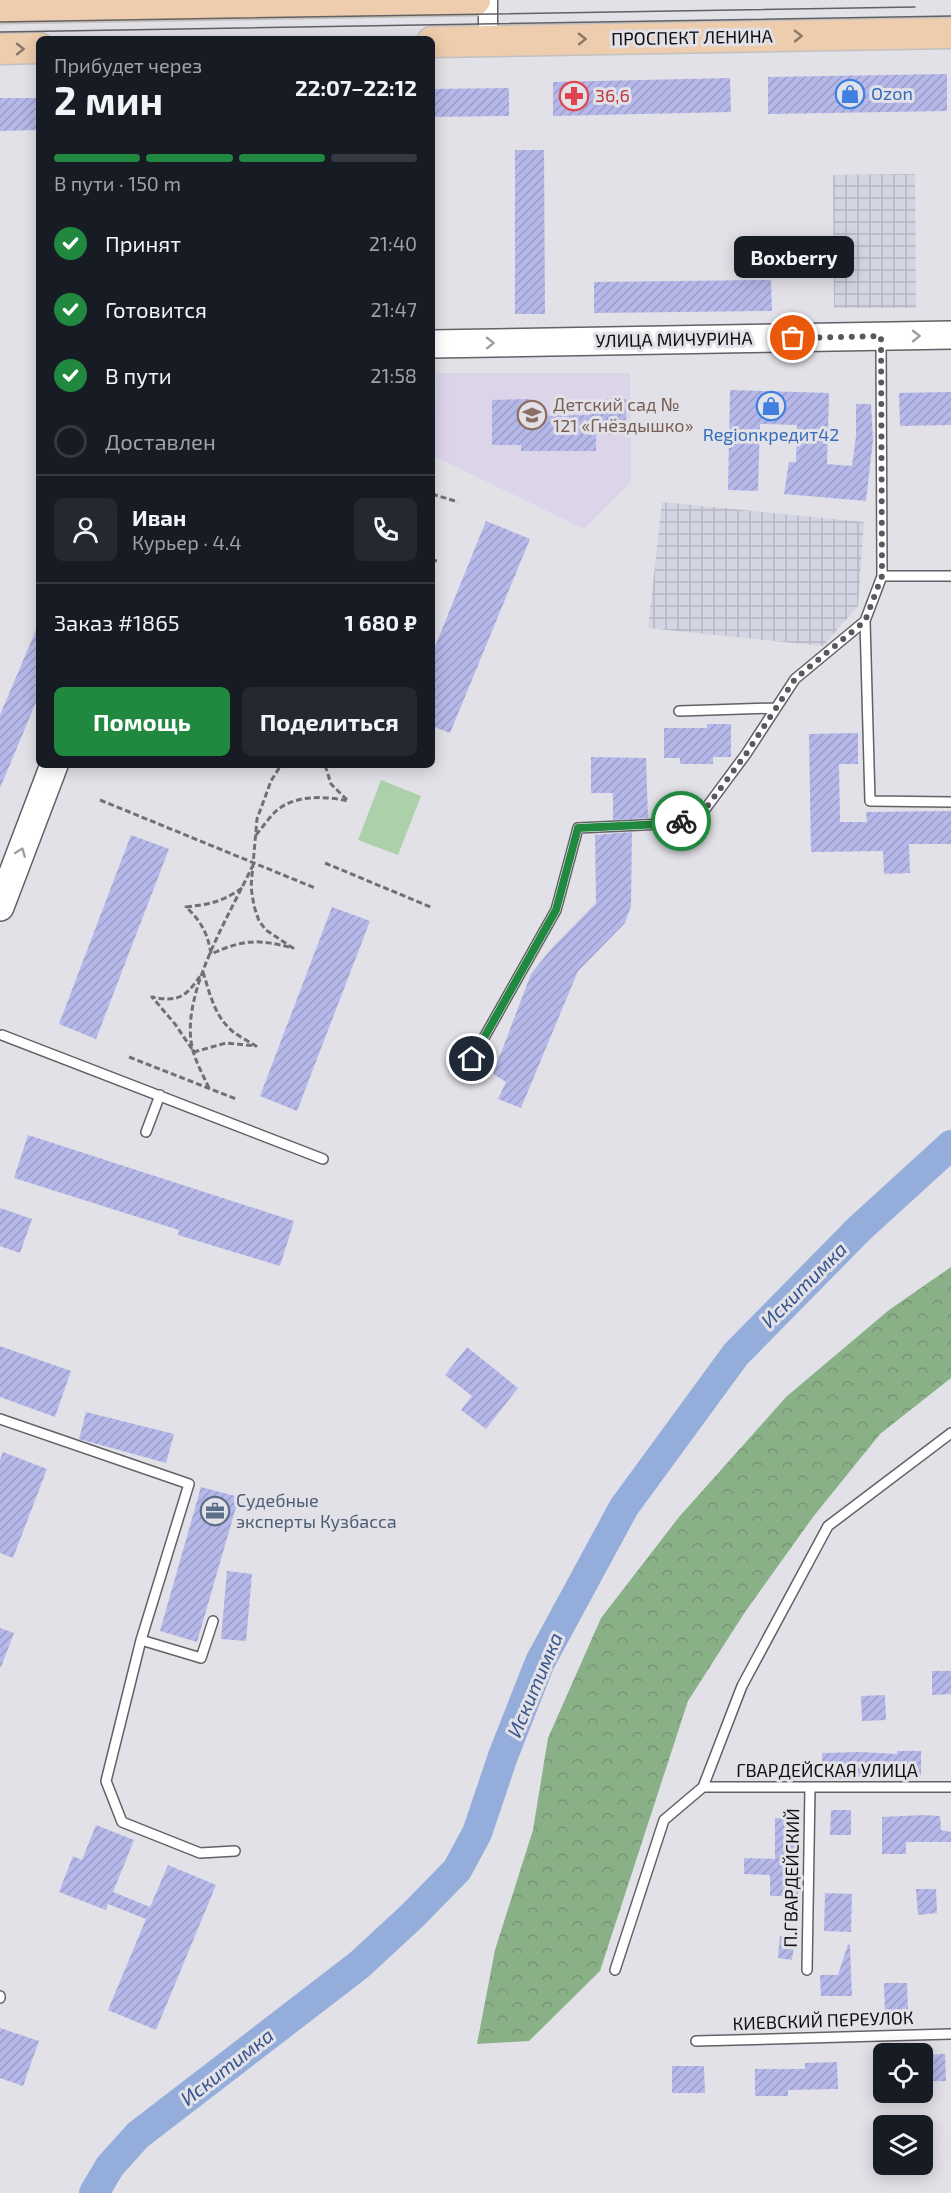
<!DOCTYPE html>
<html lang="ru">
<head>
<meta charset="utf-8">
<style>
	body { margin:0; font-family:"Exo 2",sans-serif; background:#242831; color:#f1f3f6; height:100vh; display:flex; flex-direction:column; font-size:22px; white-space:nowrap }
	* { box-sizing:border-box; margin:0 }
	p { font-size:20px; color:#9ea1a6 }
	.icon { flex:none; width:33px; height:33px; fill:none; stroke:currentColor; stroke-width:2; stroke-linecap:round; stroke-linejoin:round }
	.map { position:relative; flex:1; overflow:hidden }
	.panel { position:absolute; left:36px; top:36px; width:399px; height:732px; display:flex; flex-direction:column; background:#171b24; border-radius:9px; box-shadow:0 3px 15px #0003 }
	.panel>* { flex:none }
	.controls { position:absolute; left:873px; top:2043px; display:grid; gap:12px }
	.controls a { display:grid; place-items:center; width:60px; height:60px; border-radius:9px; background:#171b24; box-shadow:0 3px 15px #0003; font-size:30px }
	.pin { position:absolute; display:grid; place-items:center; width:51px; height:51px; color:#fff; margin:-26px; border:3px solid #fff; border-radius:50%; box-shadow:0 2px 6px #0007 }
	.courier { position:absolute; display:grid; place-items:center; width:60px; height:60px; margin:-30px; border:4px solid #20893f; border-radius:50%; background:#fff; color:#222; box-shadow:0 2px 8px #0007 }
	.bubble { position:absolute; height:42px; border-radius:9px; background:#171b24; box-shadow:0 3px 15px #0003; font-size:20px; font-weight:700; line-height:42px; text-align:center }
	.head em { font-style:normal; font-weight:700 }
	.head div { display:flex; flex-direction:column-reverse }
	.head { display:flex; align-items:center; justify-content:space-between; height:102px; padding:0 18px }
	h1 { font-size:39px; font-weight:700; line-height:45px }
	.bar { display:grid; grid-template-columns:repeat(4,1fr); gap:9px 6px; align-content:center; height:72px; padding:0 18px }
	.bar i { height:8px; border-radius:4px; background:#363941 }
	.bar .selected { background:#20893f }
	.bar p { grid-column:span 4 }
	.line { display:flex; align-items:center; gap:15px; padding:0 18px; border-top:2px solid #363941 }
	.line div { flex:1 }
	.round { display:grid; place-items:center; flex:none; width:63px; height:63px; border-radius:9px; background:#242831 }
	ol { padding:0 18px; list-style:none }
	li { display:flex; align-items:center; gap:18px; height:66px }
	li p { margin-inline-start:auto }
	li .icon { padding:6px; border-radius:50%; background:#20893f; color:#fff; stroke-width:4 }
	li:last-child { color:#9ea1a6 }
	li i { width:33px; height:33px; border:3px solid #363941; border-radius:50% }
	.cta { display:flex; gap:12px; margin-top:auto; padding:12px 18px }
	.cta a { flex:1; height:69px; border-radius:9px; background:#20893f; color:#fff; font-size:24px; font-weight:700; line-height:69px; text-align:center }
	.cta a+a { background:#242831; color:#f1f3f6 }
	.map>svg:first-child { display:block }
	.industrial { fill:url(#industrial-grid) }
	.education { fill:#dcd4e9 }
	.forest { fill:url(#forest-crowns) }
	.park { fill:#acd1aa }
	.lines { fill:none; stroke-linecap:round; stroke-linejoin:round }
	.river { stroke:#95addb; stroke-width:30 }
	.building { fill:url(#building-hatch) }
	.lane-casing { stroke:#616166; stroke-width:12 }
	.street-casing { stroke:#616166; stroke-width:21 }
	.secondary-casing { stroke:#616166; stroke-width:30 }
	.primary-casing { stroke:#c1c1c1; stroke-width:33 }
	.path { stroke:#717175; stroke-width:3; stroke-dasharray:6 3; stroke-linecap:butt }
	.lane { stroke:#fff; stroke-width:9 }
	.street { stroke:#fff; stroke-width:18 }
	.secondary { stroke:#fff; stroke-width:27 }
	.primary { stroke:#eeccae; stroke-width:30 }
	.tram { stroke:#616164; stroke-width:1.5 }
	.oneway { stroke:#8a7768 }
	.oneway2 { stroke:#9f9fa0 }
	.done { stroke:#59595d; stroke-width:6; stroke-dasharray:0 10.8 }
	.route { stroke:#20893f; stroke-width:8 }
	.labels { text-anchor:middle; stroke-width:6; stroke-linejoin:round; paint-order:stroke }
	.street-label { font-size:18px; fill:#101012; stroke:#e1e1e7 }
	.shop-label { font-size:18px; fill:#366cbe; stroke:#e1e1e7; text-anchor:start }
	.health-label { font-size:18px; fill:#be3a42; stroke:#e1e1e7; text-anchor:start }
	.education-label { font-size:18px; fill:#785e54; stroke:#e1e1e7; text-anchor:start }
	.service-label { font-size:18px; fill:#4e5e75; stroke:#e1e1e7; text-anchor:start }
	.water-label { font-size:20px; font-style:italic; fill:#36548d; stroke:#e1e1e7 }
</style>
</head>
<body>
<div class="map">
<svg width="951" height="2193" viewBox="0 0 951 2193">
	<defs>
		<pattern id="industrial-grid" width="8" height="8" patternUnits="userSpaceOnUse" patternTransform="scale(1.5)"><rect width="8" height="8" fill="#d4d5e2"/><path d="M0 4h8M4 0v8" fill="none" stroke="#b5b6c1"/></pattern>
		<pattern id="forest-crowns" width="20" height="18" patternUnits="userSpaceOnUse" patternTransform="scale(1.5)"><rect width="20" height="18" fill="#8ab088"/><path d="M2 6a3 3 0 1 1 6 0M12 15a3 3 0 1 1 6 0" fill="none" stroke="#769674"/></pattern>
		<pattern id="building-hatch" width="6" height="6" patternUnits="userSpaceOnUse" patternTransform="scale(1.5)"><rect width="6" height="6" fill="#b6b8ea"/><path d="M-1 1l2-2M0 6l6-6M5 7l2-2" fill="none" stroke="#9b9dc8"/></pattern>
	</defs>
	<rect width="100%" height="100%" fill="#e1e1e7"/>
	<path class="industrial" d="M915,174l1,134h-82l-1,-133z
		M662,502l202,20 -6,84 -35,40 -175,-18z"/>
	<path class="education" d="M436,373h194l1,109 -47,47 -150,-73z"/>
	<path class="forest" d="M951,1267v111l-71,56 -67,83 -68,95 -57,89 -88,270 -71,70 -52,3 18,-94 38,-120 15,-92 53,-120 78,-101 107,-120 103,-87z"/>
	<path class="park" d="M381,780l40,16 -23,59 -40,-15z"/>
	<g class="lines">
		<path class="river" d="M94,2193l16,-27 28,-31 221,-170 53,-49 45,-46 20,-37 26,-77 37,-94 84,-155 112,-153 123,-125 92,-84"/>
	</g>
	<path class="building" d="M947,74v37l-179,3v-37z
		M730,78l1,34 -178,4v-34z
		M509,88v28l-77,1v-28z
		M0,98h39v32l-39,1z
		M515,150h29l1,164h-30z
		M771,280l1,31 -178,2v-31z
		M730,390l99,3 -2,71 25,2 4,-30v-32h15l2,36 -7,61 -82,-7 5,-32h7l1,-37 -37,-1 -2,67 -30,-1z
		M951,392v33l-51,1 -1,-33z
		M529,399v17l61,-1v-15l36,-1v36h-30v16h-75v-6h-29v-45z
		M486,521l44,18 -80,194 -18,-7v-72z
		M39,623v72l-39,93v-73z
		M707,724h24v33h-18v7h-33v-6h-16v-30h43z
		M858,733v31h-19l1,58h27l-1,-10 85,-1v33h-42l1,29 -26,1 -1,-23 -72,1 -2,-118z
		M591,757l55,1 2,60 -35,2v-27h-22z
		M632,832l-1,74 -6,17 -47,48 -57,137 -23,-9 8,-17 -13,-8 38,-100 20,-25 45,-46 -1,-68z
		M131,835l38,14 -73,190 -37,-15z
		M332,907l38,14 -73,190 -37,-15z
		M28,1135l266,86 -14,45 -102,-31 1,-5 -165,-52z
		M0,1208l32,11 -12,34 -20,-7z
		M0,1346l71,25 -16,46 -55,-20z
		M467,1347l51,41 -32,41 -25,-19 11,-14 -27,-21z
		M86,1412l88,22 -8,29 -87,-24z
		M3,1452l44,17 -34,89 -13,-5v-93z
		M201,1487l38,10 -42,145 -37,-11z
		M227,1571l25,3 -6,67 -25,-2z
		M0,1628l14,5 -13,34h-1z
		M932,1671h19v23l-19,1z
		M885,1695l1,25 -24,1 -1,-25z
		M897,1751h24v25l-45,2 -29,-2v2l-24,1 -1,-26 38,-1 37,2z
		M831,1810h20v25h-21z
		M924,1815l16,1 1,14 10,2v10h-45v12h-24v-37z
		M775,1818h21l-1,42h4l-1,36h-28v-21l-26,-1v-16l31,1z
		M96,1825l38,15 -21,52 37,15 18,-42 48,20 -60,145 -48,-20 38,-91 -38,-15 -2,6 -47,-18 14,-36 9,4z
		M916,1889h20l1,24 -19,2z
		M825,1893l27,1 -1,38 -27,-1z
		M780,1936l15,2 -3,22 -14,-2z
		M848,1944l2,1 2,51h-31l-1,-21h18z
		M884,1983h23l1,28 -23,1z
		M0,2028l39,13 -16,45 -23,-8z
		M945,2054l1,27h-24v-26z
		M837,2062l1,27 -50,1v6h-33v-27h50v-6z
		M672,2066h32l1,27h-33z"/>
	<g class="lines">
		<g class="lane-casing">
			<path id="lane" d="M882,576h69
				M865,621l5,180 81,1
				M679,711l95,-3
				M2,1035l321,124
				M472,1059l84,-149 22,-82 85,-4 27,-5 13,-7 43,-58 49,-75 70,-58 17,-45 -1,-237
				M146,1132l14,-37
				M0,1419l189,65 -48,156 -35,141 16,41 78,31 35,-2
				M141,1640l60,18 12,-37
				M703,1787h248
				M615,1970l49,-150 39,-33 39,-101 86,-160 123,-93
				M807,1970l3,-183
				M0,1996v2
				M696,2041l255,-7"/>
		</g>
		<g class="street-casing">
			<path id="street" d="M488,0v41"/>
		</g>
		<g class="secondary-casing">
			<path id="secondary" d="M432,344l519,-9
				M0,907l54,-142"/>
		</g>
		<g class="primary-casing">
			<path id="primary" d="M0,8l475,-8
				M432,42l519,-9
				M0,49l39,-1"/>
		</g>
		<path class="path" d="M432,494l26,8
			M432,560l5,1
			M100,800l215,88
			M256,835c6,-7 12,-16 18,-22 19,-19 51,-17 74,-12l-17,-17 -6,-19
			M325,863l108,45
			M242,888c-20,14 -32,16 -56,19 15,14 22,27 25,47 34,-15 46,-15 82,-6l-27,-18 -7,-9 -5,-15 -3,-19 6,-68 14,-38 10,-16
			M203,972c6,19 11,41 25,55 7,8 19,13 28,19l-30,-3 -32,9 -19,-28 -23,-27c29,6 35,-2 51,-25z
			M129,1057l107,42
			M209,1088c-7,-15 -16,-31 -18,-47 -7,-53 39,-127 61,-174"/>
		<use href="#lane" class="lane"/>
		<use href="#street" class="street"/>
		<use href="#secondary" class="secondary"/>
		<use href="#primary" class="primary"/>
		<path class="tram" d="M0,22l915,-15
			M0,32l951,-16"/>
	</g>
	<defs><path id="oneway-chevron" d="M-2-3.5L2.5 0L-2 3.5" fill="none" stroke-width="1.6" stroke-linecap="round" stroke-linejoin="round" transform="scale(1.5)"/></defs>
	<g class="oneway">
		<use href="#oneway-chevron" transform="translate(798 36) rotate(-1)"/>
		<use href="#oneway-chevron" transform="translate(582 39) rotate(-1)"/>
		<use href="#oneway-chevron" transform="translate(20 49) rotate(-1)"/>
	</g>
	<g class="oneway2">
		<use href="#oneway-chevron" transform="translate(916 336) rotate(-1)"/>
		<use href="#oneway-chevron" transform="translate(490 343) rotate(-1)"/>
		<use href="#oneway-chevron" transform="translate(21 852) rotate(-69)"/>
	</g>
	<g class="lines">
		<path class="done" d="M681,821l9,-2 13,-7 43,-58 49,-75 70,-58 17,-45 -1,-240 -88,2"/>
		<path class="route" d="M472,1059l84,-149 22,-82 85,-4 18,-3"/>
	</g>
	<defs>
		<g id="shop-ring" transform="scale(1.5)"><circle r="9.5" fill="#e1e1e7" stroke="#3f7fe0" stroke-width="1.5"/><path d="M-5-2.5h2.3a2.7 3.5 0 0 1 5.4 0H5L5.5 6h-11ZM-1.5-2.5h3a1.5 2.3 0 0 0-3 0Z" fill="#3f7fe0"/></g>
		<g id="pharmacy-ring" transform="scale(1.5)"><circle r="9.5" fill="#e1e1e7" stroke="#e0444e" stroke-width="1.5"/><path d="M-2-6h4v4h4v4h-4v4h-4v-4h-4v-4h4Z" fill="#e0444e"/></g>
		<g id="school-ring" transform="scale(1.5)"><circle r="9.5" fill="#e1e1e7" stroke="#8d6e63" stroke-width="1.5"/><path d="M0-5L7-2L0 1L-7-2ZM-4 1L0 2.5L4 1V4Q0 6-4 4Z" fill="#8d6e63"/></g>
		<g id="office-ring" transform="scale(1.5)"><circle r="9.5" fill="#e1e1e7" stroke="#5c6f8a" stroke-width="1.5"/><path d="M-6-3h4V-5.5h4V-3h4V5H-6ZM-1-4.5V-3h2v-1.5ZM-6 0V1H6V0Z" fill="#5c6f8a"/></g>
	</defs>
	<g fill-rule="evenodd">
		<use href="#shop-ring" x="850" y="94"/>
		<use href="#pharmacy-ring" x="574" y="96"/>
		<use href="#shop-ring" x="771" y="406"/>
		<use href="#school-ring" x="532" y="415"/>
		<use href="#office-ring" x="215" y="1511"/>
	</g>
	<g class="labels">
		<g class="street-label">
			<text transform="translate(692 38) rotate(-1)" y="6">ПРОСПЕКТ ЛЕНИНА</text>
			<text transform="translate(674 340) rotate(-1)" y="6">УЛИЦА МИЧУРИНА</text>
			<text x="827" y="1777">ГВАРДЕЙСКАЯ УЛИЦА</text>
			<text transform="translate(792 1878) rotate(-89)" y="6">П.ГВАРДЕЙСКИЙ</text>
			<text transform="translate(823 2021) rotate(-2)" y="6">КИЕВСКИЙ ПЕРЕУЛОК</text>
		</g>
		<g class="shop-label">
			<text x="871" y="100">Ozon</text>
			<text x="771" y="441" text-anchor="middle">Regionкредит42</text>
		</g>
		<g class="health-label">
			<text x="595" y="102">36,6</text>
		</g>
		<g class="education-label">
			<text x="553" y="411">Детский сад №<tspan x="553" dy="21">121 «Гнёздышко»</tspan></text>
		</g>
		<g class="service-label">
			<text x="236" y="1507">Судебные<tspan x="236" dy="21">эксперты Кузбасса</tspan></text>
		</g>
		<g class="water-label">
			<text transform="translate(804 1285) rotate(-45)" y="7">Искитимка</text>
			<text transform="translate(535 1685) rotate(-67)" y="7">Искитимка</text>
			<text transform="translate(227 2067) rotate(-38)" y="7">Искитимка</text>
		</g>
	</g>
</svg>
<div class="controls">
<a><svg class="icon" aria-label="locate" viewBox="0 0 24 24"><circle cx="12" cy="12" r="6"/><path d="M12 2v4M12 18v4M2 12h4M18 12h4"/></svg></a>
<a><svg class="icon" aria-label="layers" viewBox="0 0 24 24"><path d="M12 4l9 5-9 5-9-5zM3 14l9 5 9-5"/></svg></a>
</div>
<div class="pin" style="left:793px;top:338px;background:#ea580c"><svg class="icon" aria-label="bag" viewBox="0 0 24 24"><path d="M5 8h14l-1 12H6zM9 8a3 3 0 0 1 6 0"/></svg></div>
<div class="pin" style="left:472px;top:1059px;background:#1f2937"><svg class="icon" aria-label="home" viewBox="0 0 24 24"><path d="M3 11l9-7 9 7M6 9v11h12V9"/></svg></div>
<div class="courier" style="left:681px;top:821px"><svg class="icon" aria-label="bike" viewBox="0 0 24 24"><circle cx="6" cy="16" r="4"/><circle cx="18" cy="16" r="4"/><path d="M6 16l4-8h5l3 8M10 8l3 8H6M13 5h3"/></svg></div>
<div class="bubble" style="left:734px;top:236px;width:120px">Boxberry</div>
<section class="panel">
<div class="head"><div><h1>2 мин</h1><p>Прибудет через</p></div><em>22:07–22:12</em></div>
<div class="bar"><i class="selected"></i><i class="selected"></i><i class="selected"></i><i></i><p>В пути · 150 m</p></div>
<ol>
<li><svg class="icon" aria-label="check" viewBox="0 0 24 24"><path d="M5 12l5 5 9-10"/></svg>Принят<p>21:40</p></li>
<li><svg class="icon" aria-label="check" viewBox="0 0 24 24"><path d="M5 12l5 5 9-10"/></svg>Готовится<p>21:47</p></li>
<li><svg class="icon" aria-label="check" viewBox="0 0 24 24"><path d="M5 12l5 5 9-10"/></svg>В пути<p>21:58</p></li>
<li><i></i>Доставлен</li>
</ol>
<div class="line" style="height:108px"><a class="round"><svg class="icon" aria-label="person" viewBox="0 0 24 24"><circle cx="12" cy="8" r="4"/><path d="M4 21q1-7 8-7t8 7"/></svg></a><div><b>Иван</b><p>Курьер · 4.4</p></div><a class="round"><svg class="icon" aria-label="phone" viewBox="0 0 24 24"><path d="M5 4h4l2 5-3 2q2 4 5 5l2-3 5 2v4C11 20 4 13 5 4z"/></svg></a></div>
<div class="line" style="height:78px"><div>Заказ #1865</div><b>1 680 ₽</b></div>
<div class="cta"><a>Помощь</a><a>Поделиться</a></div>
</section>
</div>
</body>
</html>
